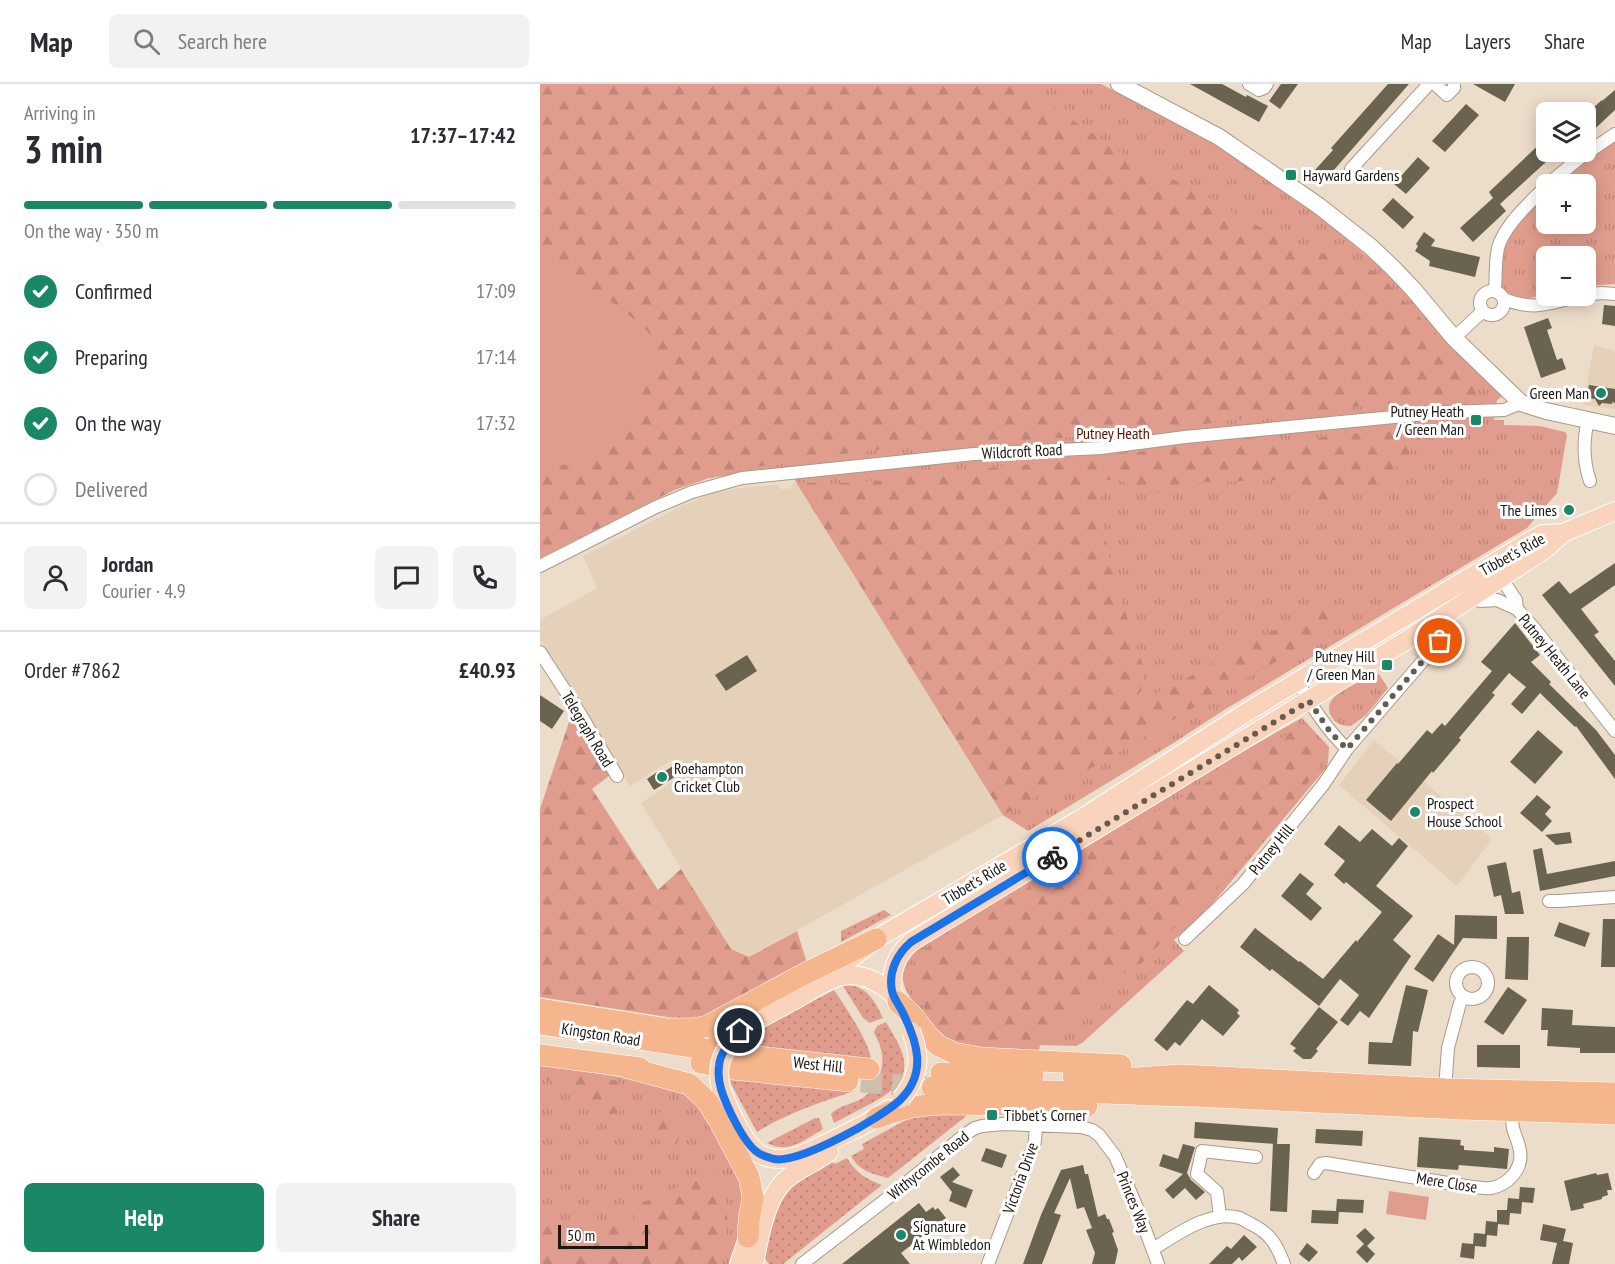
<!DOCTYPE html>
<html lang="en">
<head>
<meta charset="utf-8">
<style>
	body { margin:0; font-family:"PT Sans Narrow",sans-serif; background:#f2f2f3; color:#2b2b33; height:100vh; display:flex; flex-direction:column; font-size:22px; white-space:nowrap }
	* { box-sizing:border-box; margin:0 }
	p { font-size:20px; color:#7c7c81 }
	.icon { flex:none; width:33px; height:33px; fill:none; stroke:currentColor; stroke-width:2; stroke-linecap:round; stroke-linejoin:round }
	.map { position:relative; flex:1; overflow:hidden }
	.drawer { display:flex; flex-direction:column; background:#fff; width:540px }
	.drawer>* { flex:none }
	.buttons { position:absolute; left:996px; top:18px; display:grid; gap:12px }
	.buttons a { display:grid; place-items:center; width:60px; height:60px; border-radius:9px; background:#fff; box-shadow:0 3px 15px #0003; font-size:30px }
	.scale { position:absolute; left:18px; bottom:15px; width:90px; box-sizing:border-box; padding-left:6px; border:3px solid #1b1610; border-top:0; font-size:16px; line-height:21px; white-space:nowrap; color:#1b1610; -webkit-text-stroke:4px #fff; paint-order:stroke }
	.pin { position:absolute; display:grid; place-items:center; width:51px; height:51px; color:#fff; margin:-26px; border:3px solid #fff; border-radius:50%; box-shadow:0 2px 6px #0007 }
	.courier { position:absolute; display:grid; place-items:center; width:60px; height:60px; margin:-30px; border:4px solid #1a73e8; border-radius:50%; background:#fff; color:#222; box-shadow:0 2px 8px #0007 }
	.headline em { font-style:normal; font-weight:700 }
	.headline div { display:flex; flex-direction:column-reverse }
	.headline { display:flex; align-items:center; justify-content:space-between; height:102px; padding:0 24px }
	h1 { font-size:39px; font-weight:700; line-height:45px }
	.bar { display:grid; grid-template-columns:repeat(4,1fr); gap:9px 6px; align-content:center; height:72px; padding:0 24px }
	.bar i { height:8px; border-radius:4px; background:#e1e1e2 }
	.bar .on { background:#1a8866 }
	.bar p { grid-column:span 4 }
	.line { display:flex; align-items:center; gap:15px; padding:0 24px; border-top:2px solid #e1e1e2 }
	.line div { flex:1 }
	.round { display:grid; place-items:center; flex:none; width:63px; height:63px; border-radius:9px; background:#f2f2f3 }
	ol { padding:0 24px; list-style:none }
	li { display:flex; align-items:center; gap:18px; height:66px }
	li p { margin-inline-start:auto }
	li .icon { padding:6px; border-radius:50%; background:#1a8866; color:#fff; stroke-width:4 }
	li:last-child { color:#7c7c81 }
	li i { width:33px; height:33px; border:3px solid #e1e1e2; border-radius:50% }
	.cta { display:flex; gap:12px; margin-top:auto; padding:12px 24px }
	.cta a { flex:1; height:69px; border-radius:9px; background:#1a8866; color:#fff; font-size:24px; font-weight:700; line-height:69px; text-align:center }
	.cta a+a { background:#f2f2f3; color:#2b2b33 }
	header { display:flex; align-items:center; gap:36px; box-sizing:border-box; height:84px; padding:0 30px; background:#fff; border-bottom:2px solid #e1e1e2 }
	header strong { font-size:28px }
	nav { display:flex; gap:33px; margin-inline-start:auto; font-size:21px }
	.search { width:420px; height:54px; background:#f2f2f3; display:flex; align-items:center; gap:15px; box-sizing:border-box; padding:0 21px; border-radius:9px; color:#7c7c81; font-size:22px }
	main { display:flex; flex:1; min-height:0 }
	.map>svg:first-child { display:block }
	.built { fill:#e5d1b9 }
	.grass { fill:url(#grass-tufts) }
	.forest { fill:url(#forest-firs) }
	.garden { fill:url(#garden-dots) }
	.pitch { fill:#e09d8d }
	.building { fill:#696350 }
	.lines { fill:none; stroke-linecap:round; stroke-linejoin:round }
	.highway-tunnel { stroke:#cdbeae; stroke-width:21; stroke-dasharray:21 10; stroke-linecap:butt }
	.street-casing { stroke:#a99a89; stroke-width:14 }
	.secondary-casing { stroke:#a99a89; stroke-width:18 }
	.primary-casing { stroke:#fff; stroke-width:20 }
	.highway-casing { stroke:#fff; stroke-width:22 }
	.street { stroke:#fff; stroke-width:12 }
	.secondary { stroke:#fff; stroke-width:16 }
	.primary { stroke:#f9d3bb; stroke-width:18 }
	.highway { stroke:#f5b58d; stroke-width:21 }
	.primary-bridge-casing { stroke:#fff; stroke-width:20; stroke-linecap:butt }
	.primary-bridge { stroke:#f9d3bb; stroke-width:18 }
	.done { stroke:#645b51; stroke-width:6; stroke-dasharray:0 10.8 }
	.route { stroke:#1a73e8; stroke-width:8 }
	.poi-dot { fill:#1a8866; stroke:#fff; stroke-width:2 }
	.labels { text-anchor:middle; stroke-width:6; stroke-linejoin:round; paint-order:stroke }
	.poi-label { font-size:16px; fill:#1b1610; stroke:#fff; text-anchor:start }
	.park-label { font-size:16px; fill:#631200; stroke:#fff }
	.street-label { font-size:16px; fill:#1b1610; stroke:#fff }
</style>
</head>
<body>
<header>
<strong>Map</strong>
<div class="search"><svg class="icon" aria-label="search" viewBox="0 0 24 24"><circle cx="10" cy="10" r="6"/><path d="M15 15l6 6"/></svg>Search here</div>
<nav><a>Map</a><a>Layers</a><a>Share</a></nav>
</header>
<main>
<section class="drawer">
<div class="headline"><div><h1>3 min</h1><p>Arriving in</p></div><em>17:37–17:42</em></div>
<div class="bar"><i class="on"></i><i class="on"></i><i class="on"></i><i></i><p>On the way · 350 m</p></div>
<ol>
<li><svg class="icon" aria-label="check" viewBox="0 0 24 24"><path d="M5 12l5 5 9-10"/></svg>Confirmed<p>17:09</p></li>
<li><svg class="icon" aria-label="check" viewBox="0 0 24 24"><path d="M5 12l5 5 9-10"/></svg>Preparing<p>17:14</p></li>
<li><svg class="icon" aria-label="check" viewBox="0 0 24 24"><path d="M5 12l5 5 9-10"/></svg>On the way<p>17:32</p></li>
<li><i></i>Delivered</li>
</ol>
<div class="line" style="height:108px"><a class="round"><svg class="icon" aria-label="person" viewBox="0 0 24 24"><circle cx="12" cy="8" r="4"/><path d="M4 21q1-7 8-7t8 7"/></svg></a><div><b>Jordan</b><p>Courier · 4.9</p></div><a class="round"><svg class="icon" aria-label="chat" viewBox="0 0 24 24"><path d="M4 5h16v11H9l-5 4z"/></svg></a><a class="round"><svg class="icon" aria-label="phone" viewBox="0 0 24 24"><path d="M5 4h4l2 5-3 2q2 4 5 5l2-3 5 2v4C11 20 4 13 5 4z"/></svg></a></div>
<div class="line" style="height:78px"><div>Order #7862</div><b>£40.93</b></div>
<div class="cta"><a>Help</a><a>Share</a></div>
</section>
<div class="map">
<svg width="1075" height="1180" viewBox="0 0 1075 1180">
	<defs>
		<pattern id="grass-tufts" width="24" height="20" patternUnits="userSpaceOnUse" patternTransform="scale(1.5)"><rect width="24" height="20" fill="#e09d8d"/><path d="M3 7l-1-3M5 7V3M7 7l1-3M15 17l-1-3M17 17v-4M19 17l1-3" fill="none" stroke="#c08679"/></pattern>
		<pattern id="forest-firs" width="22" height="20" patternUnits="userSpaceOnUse" patternTransform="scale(1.5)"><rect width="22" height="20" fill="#e09d8d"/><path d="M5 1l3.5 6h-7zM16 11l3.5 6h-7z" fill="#c08679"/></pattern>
		<pattern id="garden-dots" width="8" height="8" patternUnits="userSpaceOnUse" patternTransform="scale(1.5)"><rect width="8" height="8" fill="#e09d8d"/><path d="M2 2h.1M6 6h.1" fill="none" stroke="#c08679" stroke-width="1.8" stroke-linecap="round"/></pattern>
	</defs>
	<rect width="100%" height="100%" fill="#ecdcca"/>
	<path class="built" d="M1054,261l21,6v58l-32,-4z
		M256,398l207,333 -254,142 -18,-8 -90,-146 43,-29 -11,-15 -43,27 -90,-147v-19l57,-32 -14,-32 101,-51 28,-12 35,-6 32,-2 1,4h6l5,-1 1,-4z
		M834,656l118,99 -35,47 -118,-101z"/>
	<path class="grass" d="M0,0h561l111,58 104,71 64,54 123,129 -6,4 -3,20h10v5l36,1 25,6 2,3 -10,58 -30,35 -303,182 -49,32 -147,89 -25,-16 -216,-348 -78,11 -35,12 -134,68z
		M1075,57v143l-29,2v-30h-40v39l-23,4 -17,-5 -7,-13 5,-35 13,-21 29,-31v30h40v-40h-28l23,-19z
		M839,590l9,14 -22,27 -15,11c-9,0 -15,-2 -20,-10 -12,-23 33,-35 48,-42z
		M762,634l27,29 -1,16 -2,5 -118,141 -34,31 10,11 -102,92 -6,3 -36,-1 -2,9 -75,-3 -38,-27 -20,-36 -3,-12 2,-13 7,-10 299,-183z
		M0,980l79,13 15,-3 52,13 62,97 -16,80h-192z"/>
	<path class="forest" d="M0,0h474l21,11 82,55 88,46 74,42 98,34 98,104 3,24 -78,2 -146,15 -85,12 -76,7 -204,12 -103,13 -77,17 -35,12 -134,68v-92l16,-2 23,2 45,-28 24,-58 11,-19 -11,-29 -24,-21 -24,-16 -60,-36z
		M891,341l-45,56 -66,22 -20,-16 -23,-7 -71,2 -43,10 -20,1 -21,-12 -22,-2 4,52 8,40 32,98 -3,22 -5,7 8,5 6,-7 25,-10 49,-31 33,-15 32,-18 36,-18 8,2 5,9 -16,22 -102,55 -116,69 -101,54 -207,-333 31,2 62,-4 56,-8 154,-14 86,-13 87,-2z
		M42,623l37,61 -27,21 66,101 23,-21 50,80 18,8 48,-26 10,32 -105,56 -9,2 -153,-24v-188l31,-93z
		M760,643l27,29 -12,18 -80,96 -55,52 -38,41 -33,19 -59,53 -14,7 -33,-2 -11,9c-10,-1 -24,-1 -33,-5 -28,-12 -39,-46 -50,-72l9,-19z
		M6,985l72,12c3,5 7,11 7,17 2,18 -19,19 -31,14 -8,-4 -12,-10 -17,-16 -8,-9 -18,-12 -29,-16z
		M121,1027l10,1c10,13 11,19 5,35l-19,-7 -8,-7c-2,-12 3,-15 12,-22z
		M173,1090l13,29 2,22 -9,39h-179v-50l24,7 15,7 28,-8 26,7 1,-23 19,-5 40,-20z"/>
	<path class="garden" d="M344,826l7,5 -50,27v-11z
		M309,901c20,3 26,17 34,33l-13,5 -7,-5 -20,-32z
		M294,906c10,15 38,55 37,72l-133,-16 4,-6 11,-7z
		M346,938c6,11 14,22 17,34 7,26 -16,39 -35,49 -11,6 -23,12 -34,18l-3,-9c8,-9 20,-9 30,-15 16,-9 25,-32 20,-49 -1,-7 -5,-12 -7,-18l3,-6z
		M190,992l124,15c-33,11 -67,22 -97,41l-26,-48z
		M434,1026l-86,68c-15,-4 -29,-7 -37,-22l13,-7 -2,-5 53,-29z
		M275,1034h4l4,11c-20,12 -34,25 -56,14z
		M307,1074c9,15 19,21 35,27l-99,79h-14l-6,-8v-9l21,-62 46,-24 5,3z"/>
	<path class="pitch" d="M0,177l60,34 24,16 24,21 11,29 -11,19 -24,58 -20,16 -25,12 -23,-2 -16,2z
		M849,1107l40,6 -3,23 -40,-6z"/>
	<path class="building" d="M650,0h32l24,13 1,-2 21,11 -9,16z
		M741,0h17l-18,25 -11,-8z
		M848,0h21l-83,95 -11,-9 18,-20 -2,-2z
		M933,0h42l-10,18z
		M1075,6v20l-29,27v-23l16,-14v1z
		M926,20l13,11 -34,37 -13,-11z
		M1006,54v14h11l-57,52 6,7 -33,31 -13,-14 33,-30 -4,-6z
		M878,73l12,11 -24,26 -12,-10z
		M853,114l21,19 -11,12 -21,-19z
		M884,148l11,8 -4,6 49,11 -5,20 -46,-11 1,-5 -15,-10 3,-5 -2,-2z
		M1064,221l11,1v20l-13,-2z
		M1008,234l4,10 -5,2 10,30 5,-2 4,11 -25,9 -17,-51z
		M1049,301l26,4v14l-3,-1v2l-10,-1 -3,3 -4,-7 -9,-1z
		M1075,479v22l-34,24 18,23 -5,3 21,26v25l-73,-91 17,-14 11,13z
		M975,539l25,32 -9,7 20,20 -2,2 47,46 19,25v24l-39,-53 -1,1 -35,-34 -18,21 -11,-10 15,-17 -17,-14 -17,20 3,2 -36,43 2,2 -28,33 -1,-2 -41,50 -25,-21 31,-37 1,1 29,-34 5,4 10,-11 3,3 47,-55 -11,-9z
		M207,571l10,16 -31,20 -11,-16z
		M0,611l24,16 -12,18 -12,-8z
		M998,646l25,22 -28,32 -25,-22z
		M136,680l5,9 -27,17 -7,-11 10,-7 2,3z
		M997,711l14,12 -6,7 7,7 -10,11 -22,-19z
		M799,741l21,17 12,-13 20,17 7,-8 9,8 -32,40 37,30 -20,24 18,16 -42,62 -9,-7 -12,15 -8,-6 19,-25 -19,-16 -21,27 -47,-37 -2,2 -30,-24 15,-19 44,34 1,-1 23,18 33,-39 1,2 25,-30 -36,-30 -2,2 -10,-9 11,-14 -21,-17z
		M1030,748l2,11 -16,2 -11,-10z
		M1002,764l5,26 68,-13v15l-75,15 -7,-41z
		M966,778l6,31 8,-2 4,23h-19l-4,-19 -7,2 -7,-31z
		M760,789l14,11 -8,10 16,14 -11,13 -30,-25z
		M915,831l42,1v23l-34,-1 -30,44 -19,-13 24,-35 16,11z
		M1063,835h12v48h-14z
		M1019,838l31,11 -5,14 -31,-11z
		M967,853h22l-1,43 -23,-1z
		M669,901l30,25 -2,3 3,3 -17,20 -21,-17 -22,27 -5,-4 -8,9 -13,-11 33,-40 6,4z
		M866,901l22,5 -10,42 -5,-1 -2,35 -43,-2 1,-22 23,1z
		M968,903l19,13 -24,35 -19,-13z
		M779,923l19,15 -22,27 2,2 -7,8h-8l-10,-8 3,-3 -6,-4z
		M1002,924l31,2 -1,15 43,2v26h-35v-5l-33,-2 1,-16h-7z
		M937,961h43v23l-43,-1z
		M655,1038l83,6 -1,16h13l-3,68 -17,-1 3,-68 3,1 -82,-6z
		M776,1045l47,2 -1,15 -47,-3z
		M879,1053l42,3 -1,5 4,1v4l30,2v-5l15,2 -2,20 -48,-4 -1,5 -41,-3z
		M643,1060l12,3 -8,26 4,7 14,12 -9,8 -11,-12 -12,11 -8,-9 18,-16 -24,-8 4,-12 15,5z
		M446,1064l21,7 -5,13 -21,-7z
		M543,1081l2,9h3l10,43 7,-3 2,5h2l5,13 -2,1 6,17 -3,14h-23l3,-11 -9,-23 6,-2 -8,-21 -7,2 -7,-31 -16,35 7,2 -19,49h-19l18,-49 20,-45z
		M413,1083l7,8 -8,7 21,8 -7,18 -17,-7 3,-9 -12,-15z
		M1056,1089l1,2 11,-2 4,17h-5l1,5 -6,2v2l-19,5 1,4 -13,3 -7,-30z
		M980,1103l15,1 -2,15 -11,-1 -1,12 -11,-1 -1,12 -11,-1 -1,12 -10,-1 -1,12 -11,-1 -1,13 -14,-2 2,-14 11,1 1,-11 11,1 1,-13 11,1v-12h10l1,-12 11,1z
		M797,1115l27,1 -1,13 -24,-1 -1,12 -27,-1 1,-13 24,1z
		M379,1119l7,9 7,-5 2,3 3,-2 8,10 -45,35 9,11h-68z
		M1003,1140l23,5 -3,12 10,2 -4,21h-17l5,-21 -17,-3z
		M825,1144l10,10 -8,8 8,8 -8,9 -11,-11 8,-8 -8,-8z
		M704,1151l13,12 -15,14 -3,-4 -7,7h-23l18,-18 4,3z
		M767,1159l11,9 -9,10 -10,-8z"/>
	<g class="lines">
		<path class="highway-tunnel" d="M321,998l67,5"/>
		<g class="street-casing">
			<path id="street" d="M709,0l10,6 5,-2 3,-4
				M895,0l12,11 7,-7v-4
				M811,85l78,-85
				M1008,100l33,-27 34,-23
				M955,206c1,-13 0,-28 3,-42 6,-23 32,-45 48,-62
				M940 219a12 12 0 1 1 24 0a12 12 0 1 1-24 0Z
				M1046,211l15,-2 14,1
				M964,215c30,12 45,5 75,-3
				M914,254l29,-27
				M1048,336c-5,21 -5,41 2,61
				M0,482l116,-59 36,-15 50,-14 232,-24 127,-6 84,-11 261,-25 58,-2 17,-7
				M961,494l15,22 1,9
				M931,515l9,2 17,-1 20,9 17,19 81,103
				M0,568l39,60 38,64
				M757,597c15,25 29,48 50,68
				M1009,817h10l56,-4
				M645,855l58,-55 80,-99 24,-36 93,-108
				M916 899a16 16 0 1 1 32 0a16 16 0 1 1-32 0Z
				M905,1005l3,-41 12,-45 4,-6
				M774,1089l6,-9 6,-1 146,24c6,0 13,2 19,1 17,-3 32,-19 29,-37 -1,-8 -5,-15 -7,-23 -1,-5 -1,-12 -1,-18
				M680,1133l-3,-25 -20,-18 5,-23 54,6
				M613,1165c23,-14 58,-40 87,-31 4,2 9,5 13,7 18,9 24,21 31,39
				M262,1180l91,-70 74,-61 8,-5 7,-2 21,-2 78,3 11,3 7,5 16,21 21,49 22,59
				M448,1180l44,-114 3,-9 1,-16"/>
		</g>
		<g class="secondary-casing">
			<path id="secondary" d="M579,0l100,53 100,69 52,41 22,21 20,21 41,49 67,65 25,8 69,15"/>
		</g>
		<g class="primary-casing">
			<path id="primary" d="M283,899l12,-12 41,-32 208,-122 158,-102 288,-174 13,-7 20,-1
				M352,909c-1,-21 3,-37 19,-51l496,-302 140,-92 16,-15 52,-22
				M204,945c15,-11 32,-19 49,-28 26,-15 50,-36 81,-20 8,5 17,9 22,17
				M181,1005c8,19 20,51 37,64 9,6 20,7 31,5 15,-2 29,-11 42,-17 20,-10 40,-18 57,-32
				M199,1180l13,-38
				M214,1180c5,-27 12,-70 35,-87 12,-9 27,-15 40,-25"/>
		</g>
		<g class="highway-casing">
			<path id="highway" d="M358,918l16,15 14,19 11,10 15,7 28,5 139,7
				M0,925l128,20 13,4
				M0,940l211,32 118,13
				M128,945c15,-1 27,2 41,-4l95,-51 72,-35
				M177,948l37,-10
				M0,971l100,13
				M161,979l31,6 116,12
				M85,983l64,17 18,17 14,23 28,53 4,20 -4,22 -1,18
				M401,989l92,3
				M533,993l63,1 45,-3 264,14 170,4
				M392,1003c49,3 98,3 148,5 38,1 77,4 115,4l267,13 153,5
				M337,1034c25,-10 40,-13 68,-14l142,2"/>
		</g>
		<use href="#street" class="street"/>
		<use href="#secondary" class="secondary"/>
		<use href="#primary" class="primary"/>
		<use href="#highway" class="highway"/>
		<g class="primary-bridge-casing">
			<path id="primary-bridge" d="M181,1005c-6,-25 2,-39 19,-58
				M361,1015c18,-23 21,-41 10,-68"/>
		</g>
		<use href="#primary-bridge" class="primary-bridge"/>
	</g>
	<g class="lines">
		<path class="done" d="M512,773l257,-156 22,32 16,16 93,-108"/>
		<path class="route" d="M200,947c-9,10 -20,21 -21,35 -1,7 0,16 2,23 5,16 22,53 36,63 5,4 11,5 17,7 25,5 107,-41 126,-59 28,-27 17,-59 2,-89 -3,-6 -9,-14 -10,-20 -4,-19 5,-37 19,-49l141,-85"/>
	</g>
	<g class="poi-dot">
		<rect x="745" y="85" width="12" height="12" rx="3"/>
		<circle cx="1061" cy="309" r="6"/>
		<rect x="930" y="330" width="12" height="12" rx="3"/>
		<circle cx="1029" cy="426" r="6"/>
		<rect x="841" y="575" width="12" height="12" rx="3"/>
		<circle cx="122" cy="693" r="6"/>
		<circle cx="875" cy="728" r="6"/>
		<rect x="446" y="1025" width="12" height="12" rx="3"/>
		<circle cx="361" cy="1151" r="6"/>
	</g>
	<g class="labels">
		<g class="poi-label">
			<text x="763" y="97">Hayward Gardens</text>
			<text x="1049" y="315" text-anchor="end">Green Man</text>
			<text x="924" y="333" text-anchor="end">Putney Heath<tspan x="924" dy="18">/ Green Man</tspan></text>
			<text x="1017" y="432" text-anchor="end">The Limes</text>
			<text x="835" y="578" text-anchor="end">Putney Hill<tspan x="835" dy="18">/ Green Man</tspan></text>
			<text x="134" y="690">Roehampton<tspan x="134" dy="18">Cricket Club</tspan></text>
			<text x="887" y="725">Prospect<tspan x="887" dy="18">House School</tspan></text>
			<text x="464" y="1037">Tibbet's Corner</text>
			<text x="373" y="1148">Signature<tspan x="373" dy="18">At Wimbledon</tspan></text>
		</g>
		<g class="park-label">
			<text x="573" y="355">Putney Heath</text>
		</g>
		<g class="street-label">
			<text transform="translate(482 367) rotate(-3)" y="6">Wildcroft Road</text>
			<text transform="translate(972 470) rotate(-29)" y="6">Tibbet's Ride</text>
			<text transform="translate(1015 572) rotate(51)" y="6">Putney Heath Lane</text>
			<text transform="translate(48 645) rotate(59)" y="6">Telegraph Road</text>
			<text transform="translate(731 765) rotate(-51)" y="6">Putney Hill</text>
			<text transform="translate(434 798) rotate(-31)" y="6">Tibbet's Ride</text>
			<text transform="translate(61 950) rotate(9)" y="6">Kingston Road</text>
			<text transform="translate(278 980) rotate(6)" y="6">West Hill</text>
			<text transform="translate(388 1081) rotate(-39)" y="6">Withycombe Road</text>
			<text transform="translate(480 1094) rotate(-70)" y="6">Victoria Drive</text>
			<text transform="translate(907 1098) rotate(9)" y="6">Mere Close</text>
			<text transform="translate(594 1118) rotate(68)" y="6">Princes Way</text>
		</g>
	</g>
</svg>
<div class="buttons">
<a><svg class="icon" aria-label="layers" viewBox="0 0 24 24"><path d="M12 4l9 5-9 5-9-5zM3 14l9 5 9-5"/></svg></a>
<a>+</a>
<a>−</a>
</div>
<div class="scale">50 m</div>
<div class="pin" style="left:900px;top:557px;background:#ea580c"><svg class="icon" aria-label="bag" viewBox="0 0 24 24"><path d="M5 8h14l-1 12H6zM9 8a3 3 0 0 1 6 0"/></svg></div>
<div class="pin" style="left:200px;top:947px;background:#1f2937"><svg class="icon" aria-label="home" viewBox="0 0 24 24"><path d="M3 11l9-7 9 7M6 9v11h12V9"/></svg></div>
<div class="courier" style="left:512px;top:773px"><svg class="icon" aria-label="bike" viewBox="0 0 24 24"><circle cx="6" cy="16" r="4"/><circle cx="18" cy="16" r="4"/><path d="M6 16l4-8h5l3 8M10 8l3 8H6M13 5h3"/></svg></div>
</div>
</main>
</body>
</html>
